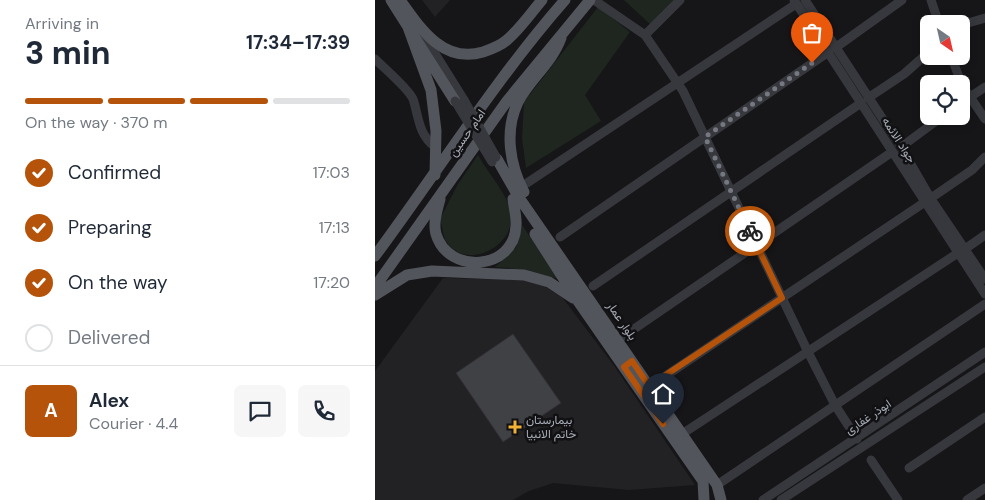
<!DOCTYPE html>
<html lang="en">
<head>
<meta charset="utf-8">
<style>
	body { margin:0; font-family:"DM Sans",Vazirmatn,sans-serif; background:#f6f6f7; color:#1f2937; height:100vh; display:flex; flex-direction:column; font-size:19px; white-space:nowrap }
	* { box-sizing:border-box; margin:0 }
	p { font-size:16px; color:#747a83 }
	.icon { flex:none; width:28px; height:28px; fill:none; stroke:currentColor; stroke-width:2; stroke-linecap:round; stroke-linejoin:round }
	.map { position:relative; flex:1; overflow:hidden }
	.sheet { display:flex; flex-direction:column; background:#fff; width:375px }
	.sheet>* { flex:none }
	.needle { width:32px; rotate:146deg }
	.controls { position:absolute; left:545px; top:15px; display:grid; gap:10px }
	.controls a { display:grid; place-items:center; width:50px; height:50px; border-radius:8px; background:#fff; box-shadow:0 2px 8px #0003; font-size:25px }
	.pin { position:absolute; display:grid; place-items:center; width:42px; height:42px; color:#fff; margin:-51px -21px; border-radius:50% 50% 50% 0; rotate:-45deg; box-shadow:0 0 5px #0007 }
	.pin .icon { rotate:45deg }
	.courier { position:absolute; display:grid; place-items:center; width:50px; height:50px; margin:-25px; border:4px solid #b45309; border-radius:50%; background:#fff; color:#222; box-shadow:0 1px 6px #0007 }
	.headline em { font-style:normal; font-weight:700 }
	.headline div { display:flex; flex-direction:column-reverse }
	.headline { display:flex; align-items:center; justify-content:space-between; height:85px; padding:0 25px }
	h1 { font-size:32px; font-weight:700; line-height:38px }
	.bar { display:grid; grid-template-columns:repeat(4,1fr); gap:8px 5px; align-content:center; height:60px; padding:0 25px }
	.bar i { height:6px; border-radius:4px; background:#e0e1e3 }
	.bar .current { background:#b45309 }
	.bar p { grid-column:span 4 }
	.line { display:flex; align-items:center; gap:12px; padding:0 25px; border-top:1px solid #e0e1e3 }
	.line div { flex:1 }
	.round { display:grid; place-items:center; flex:none; width:52px; height:52px; border-radius:8px; background:#f6f6f7 }
	ol { padding:0 25px; list-style:none }
	li { display:flex; align-items:center; gap:15px; height:55px }
	li p { margin-inline-start:auto }
	li .icon { padding:5px; border-radius:50%; background:#b45309; color:#fff; stroke-width:4 }
	li:last-child { color:#747a83 }
	li i { width:28px; height:28px; border:2px solid #e0e1e3; border-radius:50% }
	main { display:flex; flex:1; min-height:0 }
	.map>svg:first-child { display:block }
	.built { fill:#222225 }
	.green { fill:#1e261f }
	.building { fill:#404145; stroke:#303034 }
	.lines { fill:none; stroke-linecap:round; stroke-linejoin:round }
	.minor { stroke:#37383d; stroke-width:9 }
	.major { stroke:#53555c; stroke-width:11 }
	.minor-bridge { stroke:#37383d; stroke-width:9 }
	.done { stroke:#757880; stroke-width:5; stroke-dasharray:0 9 }
	.route { stroke:#b45309; stroke-width:6 }
	.poi-dot { fill:#f2b134; stroke:#111113; stroke-width:2 }
	.labels { text-anchor:middle; stroke-width:5; stroke-linejoin:round; paint-order:stroke }
	.street-label { font-size:12px; fill:#a8adb8; stroke:#111113 }
	.poi-label { font-size:12px; fill:#a8adb8; stroke:#111113; text-anchor:start }
</style>
</head>
<body>
<main>
<section class="sheet">
<div class="headline"><div><h1>3 min</h1><p>Arriving in</p></div><em>17:34–17:39</em></div>
<div class="bar"><i class="current"></i><i class="current"></i><i class="current"></i><i></i><p>On the way · 370 m</p></div>
<ol>
<li><svg class="icon" aria-label="check" viewBox="0 0 24 24"><path d="M5 12l5 5 9-10"/></svg>Confirmed<p>17:03</p></li>
<li><svg class="icon" aria-label="check" viewBox="0 0 24 24"><path d="M5 12l5 5 9-10"/></svg>Preparing<p>17:13</p></li>
<li><svg class="icon" aria-label="check" viewBox="0 0 24 24"><path d="M5 12l5 5 9-10"/></svg>On the way<p>17:20</p></li>
<li><i></i>Delivered</li>
</ol>
<div class="line" style="height:90px"><b class="round" style="background:#b45309;color:#fff">A</b><div><b>Alex</b><p>Courier · 4.4</p></div><a class="round"><svg class="icon" aria-label="chat" viewBox="0 0 24 24"><path d="M4 5h16v11H9l-5 4z"/></svg></a><a class="round"><svg class="icon" aria-label="phone" viewBox="0 0 24 24"><path d="M5 4h4l2 5-3 2q2 4 5 5l2-3 5 2v4C11 20 4 13 5 4z"/></svg></a></div>
</section>
<div class="map">
<svg width="610" height="500" viewBox="0 0 610 500">
	<rect width="100%" height="100%" fill="#161618"/>
	<path class="built" d="M47,0h28l-15,17z
		M68,278l81,2 21,6 17,11 53,70 80,118 -66,5 -76,-7 -24,8 -16,9h-138v-129z"/>
	<path class="green" d="M249,0h53l-25,26z
		M223,7l32,25 -45,63 16,26 -75,47 -4,-30 2,-36z
		M103,155c9,16 27,37 32,53 11,37 -45,65 -64,33 -3,-5 -4,-16 -6,-22l18,-35z
		M147,225l37,54 -49,-11 -15,-1 21,-19z"/>
	<path class="building" d="M138,334l48,69 -58,39 -47,-69z"/>
	<g class="lines">
		<path class="minor" d="M219,0l51,35 38,56 125,261 27,53 22,34
			M419,0l191,294
			M430,0l96,147 30,52 54,80
			M556,0l8,24
			M586,28l7,-5 17,-5
			M270,35l35,-35
			M49,36l40,64
			M460,48l67,-48
			M576,56l11,29 23,34
			M0,59c9,9 33,29 38,40 6,18 5,35 22,48
			M493,98l36,-24 25,-22
			M586,103l24,-16
			M526,147l42,-31
			M152,183l269,-179
			M556,198l41,-28 13,-13
			M185,237l267,-184
			M590,249l20,-14
			M218,286l268,-183
			M243,340l274,-188
			M274,387l276,-185
			M307,434l276,-181
			M496,460l27,40
			M534,468l76,-51
			M342,485l268,-181
			M388,500l222,-148
			M406,500l204,-133
			M592,500l18,-12"/>
		<path class="major" d="M16,0l64,101
			M25,0c20,28 43,64 83,52 9,-3 17,-6 24,-12 13,-11 24,-27 35,-40
			M33,27l23,63 5,41 -1,44
			M122,159l21,37 199,289 4,15
			M149,192c-14,-26 -20,-61 -6,-90 12,-23 34,-39 43,-64
			M65,199c-3,11 -7,24 -4,35 12,41 78,37 80,-8 1,-8 -2,-18 -3,-27
			M160,234l43,67 125,180 1,19
			M0,256c63,-85 120,-176 190,-256
			M0,287l132,-186 83,-101
			M0,295l32,-20 25,-4 92,4 25,7 24,16"/>
		<path class="minor-bridge" d="M89,100l32,57
			M80,101l37,61"/>
	</g>
	<g class="lines">
		<path class="done" d="M375,231l-45,-94 107,-74"/>
		<path class="route" d="M288,424l-39,-57 8,-6 17,25 133,-88 -32,-67"/>
	</g>
	<path class="poi-dot" d="M137.5 419.5h5v5h5v5h-5v5h-5v-5h-5v-5h5z"/>
	<g class="labels">
		<g class="street-label">
			<text transform="translate(92 133) rotate(-55)" y="4">امام حسین</text>
			<text transform="translate(524 140) rotate(57)" y="4">جواد الائمه</text>
			<text transform="translate(247 321) rotate(56)" y="4">بلوار عمار</text>
			<text transform="translate(493 417) rotate(-34)" y="4">ابوذر غفاری</text>
		</g>
		<g class="poi-label">
			<text x="151" y="424">بیمارستان<tspan x="151" dy="14">خاتم الانبیا</tspan></text>
		</g>
	</g>
</svg>
<div class="controls">
<a><svg class="needle" viewBox="-14 -14 28 28"><path d="M0-13l5 13h-10z" fill="#e53935"/><path d="M0 13l5-13h-10z" fill="#747a83"/></svg></a>
<a><svg class="icon" aria-label="locate" viewBox="0 0 24 24"><circle cx="12" cy="12" r="6"/><path d="M12 2v4M12 18v4M2 12h4M18 12h4"/></svg></a>
</div>
<div class="pin" style="left:437px;top:63px;background:#ea580c"><svg class="icon" aria-label="bag" viewBox="0 0 24 24"><path d="M5 8h14l-1 12H6zM9 8a3 3 0 0 1 6 0"/></svg></div>
<div class="pin" style="left:288px;top:424px;background:#1f2937"><svg class="icon" aria-label="home" viewBox="0 0 24 24"><path d="M3 11l9-7 9 7M6 9v11h12V9"/></svg></div>
<div class="courier" style="left:375px;top:231px"><svg class="icon" aria-label="bike" viewBox="0 0 24 24"><circle cx="6" cy="16" r="4"/><circle cx="18" cy="16" r="4"/><path d="M6 16l4-8h5l3 8M10 8l3 8H6M13 5h3"/></svg></div>
</div>
</main>
</body>
</html>
